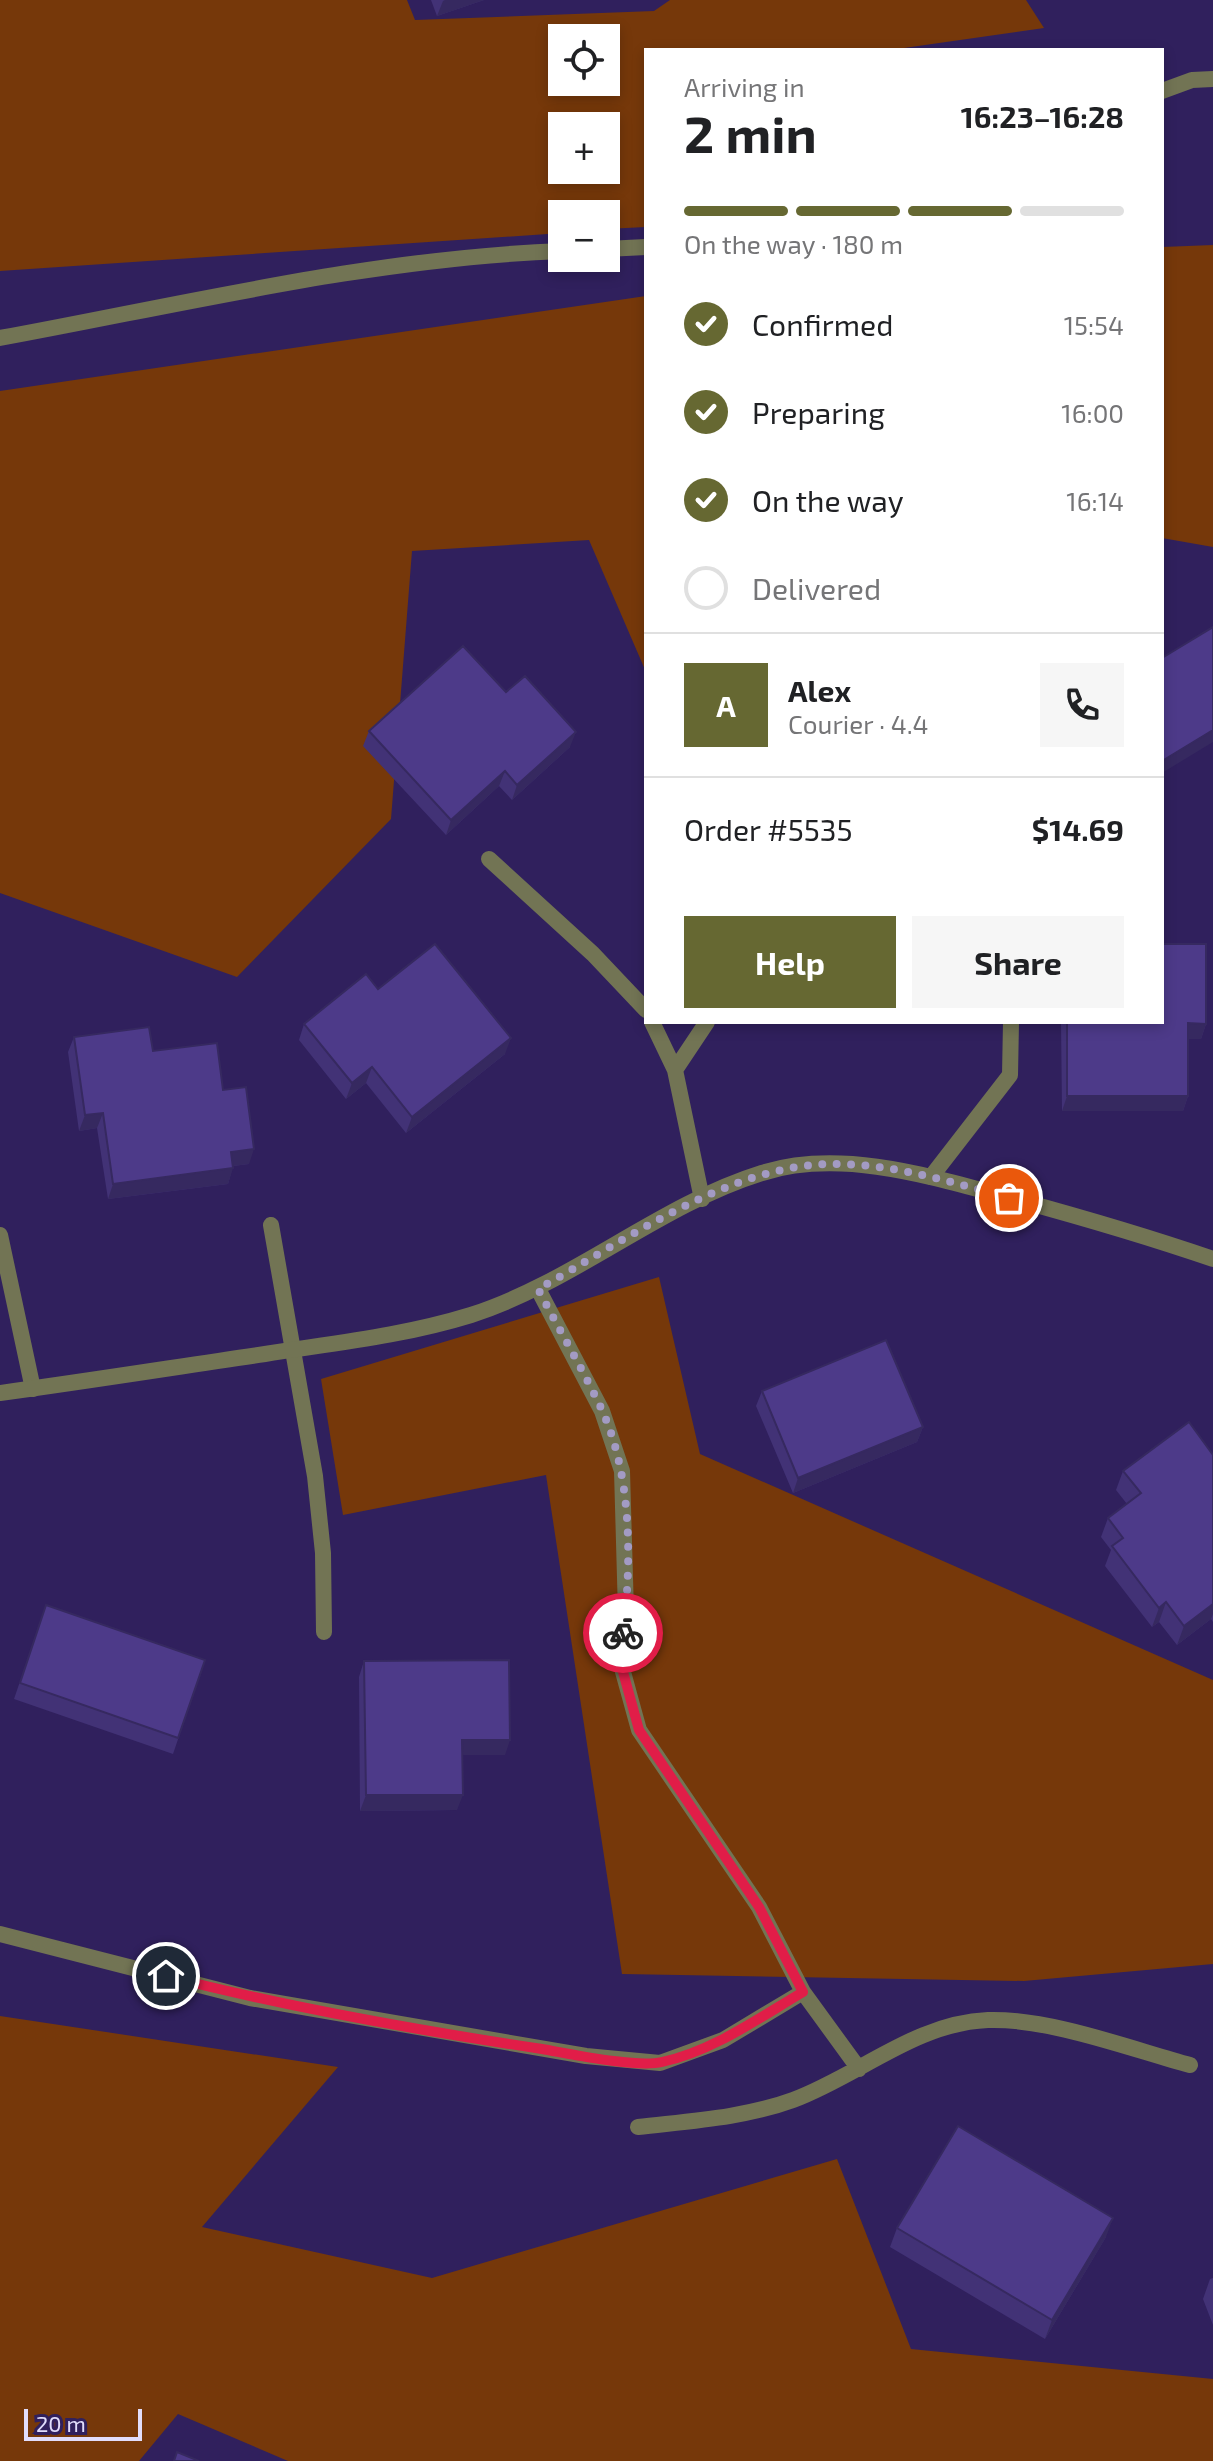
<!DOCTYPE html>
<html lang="en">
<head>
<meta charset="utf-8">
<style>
	body { margin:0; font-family:"Exo 2",sans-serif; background:#f6f6f6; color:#202124; height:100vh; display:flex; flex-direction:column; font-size:30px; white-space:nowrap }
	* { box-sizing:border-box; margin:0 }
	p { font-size:26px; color:#757577 }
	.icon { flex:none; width:44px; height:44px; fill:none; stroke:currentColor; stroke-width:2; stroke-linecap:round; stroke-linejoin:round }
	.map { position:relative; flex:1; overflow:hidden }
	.drawer { position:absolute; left:644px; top:48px; width:520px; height:976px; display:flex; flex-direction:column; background:#fff; border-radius:0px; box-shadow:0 4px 12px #0003 }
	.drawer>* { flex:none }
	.fabs { position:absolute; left:548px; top:24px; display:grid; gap:16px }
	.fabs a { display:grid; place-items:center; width:72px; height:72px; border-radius:0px; background:#fff; box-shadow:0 4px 12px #0003; font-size:40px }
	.scale { position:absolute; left:24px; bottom:20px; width:118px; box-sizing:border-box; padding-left:8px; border:4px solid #e1ddfc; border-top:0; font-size:22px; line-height:28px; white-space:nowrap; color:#e1ddfc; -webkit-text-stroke:6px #30205d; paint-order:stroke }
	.pin { position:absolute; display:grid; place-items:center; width:68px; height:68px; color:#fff; margin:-34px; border:4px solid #fff; border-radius:50%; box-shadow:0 2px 8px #0007 }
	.courier { position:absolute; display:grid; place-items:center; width:80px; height:80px; margin:-40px; border:6px solid #e11d48; border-radius:50%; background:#fff; color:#222; box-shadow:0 2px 10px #0007 }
	.overview em { font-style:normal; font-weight:700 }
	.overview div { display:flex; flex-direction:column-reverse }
	.overview { display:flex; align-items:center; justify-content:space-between; height:136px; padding:0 40px }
	h1 { font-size:52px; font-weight:700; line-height:60px }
	.bar { display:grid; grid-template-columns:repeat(4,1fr); gap:12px 8px; align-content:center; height:96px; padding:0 40px }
	.bar i { height:10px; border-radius:6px; background:#e0e0e0 }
	.bar .active { background:#666832 }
	.bar p { grid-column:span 4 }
	.line { display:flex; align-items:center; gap:20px; padding:0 40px; border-top:2px solid #e0e0e0 }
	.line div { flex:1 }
	.round { display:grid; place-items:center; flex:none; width:84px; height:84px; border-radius:0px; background:#f6f6f6 }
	ol { padding:0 40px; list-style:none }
	li { display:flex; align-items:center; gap:24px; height:88px }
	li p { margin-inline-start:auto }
	li .icon { padding:8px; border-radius:50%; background:#666832; color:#fff; stroke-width:4 }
	li:last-child { color:#757577 }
	li i { width:44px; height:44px; border:4px solid #e0e0e0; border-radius:50% }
	.button { display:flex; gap:16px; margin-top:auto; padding:16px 40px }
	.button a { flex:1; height:92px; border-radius:0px; background:#666832; color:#fff; font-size:32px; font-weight:700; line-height:92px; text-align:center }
	.button a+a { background:#f6f6f6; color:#202124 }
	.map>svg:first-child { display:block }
	.green { fill:#76380a; fill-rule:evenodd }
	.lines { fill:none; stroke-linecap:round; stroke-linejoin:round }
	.lane { stroke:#727454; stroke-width:16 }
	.street { stroke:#727454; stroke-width:16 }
	.wall { fill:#423276 }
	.shaded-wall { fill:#362960 }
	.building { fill:#4d3a89; stroke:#362960; stroke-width:2 }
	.done { stroke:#a39bc4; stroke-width:8; stroke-dasharray:0 14.4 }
	.route { stroke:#e11d48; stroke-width:10 }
</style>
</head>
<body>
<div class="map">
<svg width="1213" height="2461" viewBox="0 0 1213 2461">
	<rect width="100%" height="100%" fill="#30205d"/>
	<path class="green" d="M0,0h407l8,20 239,-9 16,-11h356l18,28 -154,22h-244v177l-40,2v-15h-44v19l-562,38zM606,38v44h-44v-44zM606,126v44h-44v-44z
		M1213,245v302l-51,-9v-291z
		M646,296v376l-57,-132 -177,11 -21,268 -154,158 -237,-84v-502z
		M659,1277l41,177 513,226v284l-189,17 -402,-7 -76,-499 -203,40 -22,-136z
		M0,2016l338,51 -136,160 230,51 405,-119 74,190 302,30v82h-925l-110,-47 -39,47h-139z"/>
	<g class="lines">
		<path class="lane" d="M489,859l104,95 53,56
			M652,1022l23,48
			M931,1177l79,-102 1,-53
			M702,1199l-27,-129 32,-48
			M271,1225l44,251 8,77 1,79
			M0,1235l33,154"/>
		<path class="street" d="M1162,91l30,-11 21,-1
			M606,249l40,-2
			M0,338c185,-34 373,-80 562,-87
			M538,1289l64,122 20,60 4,142 -6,48 19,69 120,177 44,85 56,77
			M0,1393c88,-12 176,-26 265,-39 70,-11 138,-18 206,-39 103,-33 188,-110 291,-142 81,-26 177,6 256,27 66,18 131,37 195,59
			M0,1934l250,64 336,58 74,7 63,-23 80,-48
			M638,2127c51,-6 106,-9 155,-27 67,-25 122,-77 195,-80 61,-2 143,29 202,45"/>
	</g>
	<path class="wall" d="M431,0h53l-47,16z
		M506,692l64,55 -58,53 -13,-14 -53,49 -83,-89 6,-15z
		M378,989l127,65 -99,79 -40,-50 -20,16 -47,-59 5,-16z
		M1061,1022h101l44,2 -5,15h-13v57l-5,15h-121z
		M74,1037l79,14 96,113 -16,2 -5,18 -120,15 -11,-71 -18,3 -11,-79z
		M762,1391l161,36 -6,15 -124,51 -37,-87z
		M1213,1455v167l-2,-3 -34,26 -18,-23 -7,5 -47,-61 6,-16 -10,-13 7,-19 19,-14 -11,-14 7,-19z
		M46,1605l159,55 -32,94 -159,-55z
		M364,1661l141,94h-42l-6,55 -97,1 -1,-134z
		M897,2228l209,9 -61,102 -155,-92z
		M1213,2278v47l-10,-26 7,-20z"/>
	<path class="shaded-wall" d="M445,0h39l-47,16 6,-15z
		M1213,730v12l-51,31v-12z
		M576,732l-6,15 -58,53 5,-15z
		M505,771l-6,15 -53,49 5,-15z
		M1188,1023l18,1 -5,15h-18z
		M511,1038l-6,16 -99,79 6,-16z
		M372,1067l-6,16 -20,16 6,-16z
		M1067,1096h121l-5,15h-121z
		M103,1113l-6,15 -18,3 6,-16z
		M254,1149l-5,15 -24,3 6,-15z
		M233,1168l-5,16 -120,15 5,-15z
		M923,1427l-6,15 -124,51 5,-15z
		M1166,1602l-7,20 -7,5 7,-19z
		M1213,1604v10l-2,5 -34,26 7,-19z
		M462,1740h48l-5,15h-48z
		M366,1795h97l-6,15 -97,1z
		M1113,2218l-7,19 -61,102 7,-19z"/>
	<path class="building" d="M1213,627v103l-51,31v-103z
		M463,646l43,46 19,-16 51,56 -59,53 -12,-14 -54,49 -82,-89z
		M435,944l76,94 -99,79 -40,-50 -20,16 -48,-59 62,-50 12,15z
		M1162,944h44v80l-18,-1v73h-121v-74h95z
		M149,1027l4,24 64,-8 6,47 23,-3 8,62 -23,3 2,16 -120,16 -10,-71 -18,2 -11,-78z
		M886,1340l37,87 -125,51 -36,-87z
		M1189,1422l24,33v149l-29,22 -18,-24 -7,6 -47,-62 11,-8 -15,-20 33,-25 -18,-22z
		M46,1605l159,55 -27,78 -158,-55z
		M509,1660l1,80h-48l1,55h-97l-2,-134z
		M958,2126l155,92 -61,102 -155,-92z
		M177,2452l22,9h-25z"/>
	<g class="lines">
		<path class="done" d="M623,1633c9,-71 9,-159 -22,-225 -19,-40 -42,-79 -63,-119 87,-48 194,-126 297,-125 59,0 117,18 174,34"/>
		<path class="route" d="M166,1976c124,32 250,54 376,73 29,5 94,19 120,13 51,-11 97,-44 141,-70l-44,-85 -120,-177 -19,-69 3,-28"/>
	</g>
</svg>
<div class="fabs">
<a><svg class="icon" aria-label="locate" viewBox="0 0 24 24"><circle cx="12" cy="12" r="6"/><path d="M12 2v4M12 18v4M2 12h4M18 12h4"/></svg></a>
<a>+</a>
<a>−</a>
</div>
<div class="scale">20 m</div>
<div class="pin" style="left:1009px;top:1198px;background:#ea580c"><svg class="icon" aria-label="bag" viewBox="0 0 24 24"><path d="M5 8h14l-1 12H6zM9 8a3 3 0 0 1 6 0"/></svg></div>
<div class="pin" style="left:166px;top:1976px;background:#1f2937"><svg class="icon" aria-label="home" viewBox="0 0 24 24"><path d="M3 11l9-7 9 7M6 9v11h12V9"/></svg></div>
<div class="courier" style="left:623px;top:1633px"><svg class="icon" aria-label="bike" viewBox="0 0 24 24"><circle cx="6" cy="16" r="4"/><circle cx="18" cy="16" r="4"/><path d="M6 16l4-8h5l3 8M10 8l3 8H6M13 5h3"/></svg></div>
<section class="drawer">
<div class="overview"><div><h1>2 min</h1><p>Arriving in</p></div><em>16:23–16:28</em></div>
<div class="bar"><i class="active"></i><i class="active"></i><i class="active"></i><i></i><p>On the way · 180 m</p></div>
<ol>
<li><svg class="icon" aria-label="check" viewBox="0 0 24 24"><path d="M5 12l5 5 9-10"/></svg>Confirmed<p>15:54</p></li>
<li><svg class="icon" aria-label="check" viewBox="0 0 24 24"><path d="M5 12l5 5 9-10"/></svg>Preparing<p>16:00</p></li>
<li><svg class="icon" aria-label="check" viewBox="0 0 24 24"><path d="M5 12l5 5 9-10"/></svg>On the way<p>16:14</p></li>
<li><i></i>Delivered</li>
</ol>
<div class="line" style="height:144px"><b class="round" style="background:#666832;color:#fff">A</b><div><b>Alex</b><p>Courier · 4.4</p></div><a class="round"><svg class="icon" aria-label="phone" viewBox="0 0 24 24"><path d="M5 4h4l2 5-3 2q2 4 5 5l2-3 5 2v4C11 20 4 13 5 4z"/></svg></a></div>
<div class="line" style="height:104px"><div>Order #5535</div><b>$14.69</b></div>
<div class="button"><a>Help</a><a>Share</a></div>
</section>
</div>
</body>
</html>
